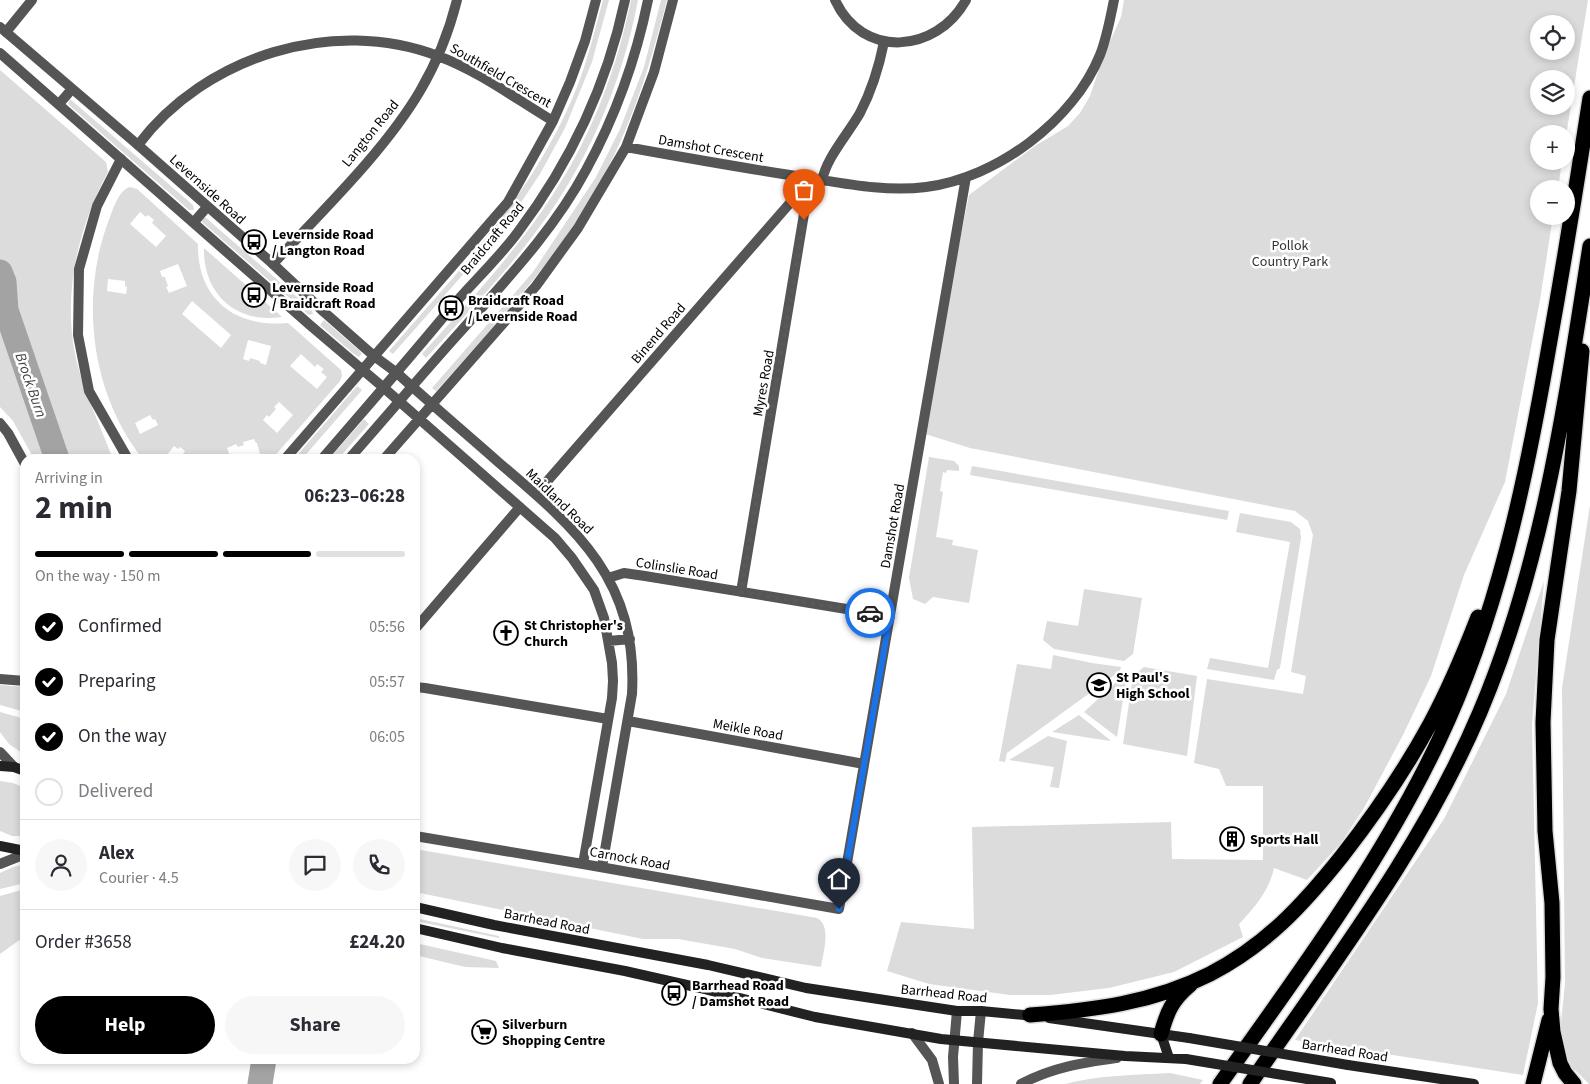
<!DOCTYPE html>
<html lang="en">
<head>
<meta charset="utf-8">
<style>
	body { margin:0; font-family:"Source Sans 3",sans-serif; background:#f7f7f7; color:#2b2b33; height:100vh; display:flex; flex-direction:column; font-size:19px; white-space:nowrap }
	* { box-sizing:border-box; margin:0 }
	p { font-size:16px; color:#7c7c81 }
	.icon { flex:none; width:28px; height:28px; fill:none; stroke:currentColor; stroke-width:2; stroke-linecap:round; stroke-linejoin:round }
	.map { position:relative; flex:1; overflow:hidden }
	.sheet { position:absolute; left:20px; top:454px; width:400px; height:610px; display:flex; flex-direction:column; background:#fff; border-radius:15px; box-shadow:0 2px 8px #0003 }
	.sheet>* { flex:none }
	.buttons { position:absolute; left:1530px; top:15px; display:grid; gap:10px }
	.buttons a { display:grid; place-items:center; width:45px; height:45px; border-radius:50%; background:#fff; box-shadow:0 2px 8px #0003; font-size:25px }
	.pin { position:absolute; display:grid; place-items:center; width:42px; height:42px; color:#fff; margin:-51px -21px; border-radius:50% 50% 50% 0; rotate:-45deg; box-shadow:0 0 5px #0007 }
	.pin .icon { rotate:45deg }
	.courier { position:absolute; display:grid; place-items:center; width:50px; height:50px; margin:-25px; border:4px solid #1a73e8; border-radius:50%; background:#fff; color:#222; box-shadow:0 1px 6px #0007 }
	.headline em { font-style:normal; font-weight:700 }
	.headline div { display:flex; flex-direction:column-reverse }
	.headline { display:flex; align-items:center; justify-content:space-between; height:85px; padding:0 15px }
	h1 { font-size:32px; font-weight:700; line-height:38px }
	.bar { display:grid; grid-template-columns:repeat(4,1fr); gap:8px 5px; align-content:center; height:60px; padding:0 15px }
	.bar i { height:6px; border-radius:4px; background:#e1e1e2 }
	.bar .current { background:#000 }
	.bar p { grid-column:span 4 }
	.line { display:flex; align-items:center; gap:12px; padding:0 15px; border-top:1px solid #e1e1e2 }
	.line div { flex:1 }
	.round { display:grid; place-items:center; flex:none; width:52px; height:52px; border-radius:26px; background:#f7f7f7 }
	ol { padding:0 15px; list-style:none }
	li { display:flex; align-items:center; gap:15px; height:55px }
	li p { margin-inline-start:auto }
	li .icon { padding:5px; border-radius:50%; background:#000; color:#fff; stroke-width:4 }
	li:last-child { color:#7c7c81 }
	li i { width:28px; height:28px; border:2px solid #e1e1e2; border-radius:50% }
	.primary-button { display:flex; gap:10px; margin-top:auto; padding:10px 15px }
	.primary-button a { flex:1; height:58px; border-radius:30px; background:#000; color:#fff; font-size:20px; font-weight:700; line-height:58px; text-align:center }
	.primary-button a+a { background:#f7f7f7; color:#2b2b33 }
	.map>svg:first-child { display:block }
	.green { fill:#dcdcdc; fill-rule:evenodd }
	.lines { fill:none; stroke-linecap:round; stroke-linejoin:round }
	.river { stroke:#a3a3a3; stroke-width:25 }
	.motorway-casing { stroke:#dbdbdb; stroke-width:18 }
	.minor { stroke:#555; stroke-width:10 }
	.tertiary { stroke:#555; stroke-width:10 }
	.secondary { stroke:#222; stroke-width:10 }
	.motorway { stroke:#000; stroke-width:15 }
	.secondary-bridge { stroke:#222; stroke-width:10 }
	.done { stroke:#595959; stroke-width:5; stroke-dasharray:0 9 }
	.route { stroke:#1a73e8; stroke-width:6 }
	.labels { text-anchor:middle; stroke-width:5; stroke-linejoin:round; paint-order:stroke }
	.street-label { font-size:14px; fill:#000; stroke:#fff }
	.poi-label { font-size:14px; font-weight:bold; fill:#000; stroke:#fff; text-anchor:start }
	.park-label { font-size:14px; fill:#333; stroke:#fff }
	.water-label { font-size:15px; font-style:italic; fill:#444; stroke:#fff }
</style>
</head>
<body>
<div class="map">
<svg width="1590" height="1084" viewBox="0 0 1590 1084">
	<rect width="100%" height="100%" fill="#fff"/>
	<path class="green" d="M603,0h6l-17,62 -27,66 -25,46 -36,54 -111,126 -4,-3c73,-84 146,-159 188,-264 11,-28 18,-58 26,-87z
		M631,0h7c-16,86 -54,172 -109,241 -32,41 -68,79 -103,117l-4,-4c45,-50 93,-101 130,-158 39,-59 65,-127 79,-196z
		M661,0h6c-16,62 -34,122 -65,179 -43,78 -106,146 -166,212l-4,-3 101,-116 63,-95 24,-48 24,-62z
		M1124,0h464l-22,136v-2h-27v27h23l-4,28h-19v27h14l-13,84 -35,182 -41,93 -33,101 -28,59 -39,73 -23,35 -34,37 -33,-12c-5,23 -19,39 -35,56l4,13 -69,35 -65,16 -59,7h-40l-81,-11 -42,-13 14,-49 73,7 -2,-102 199,-5 1,37 91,1v-74h-37l-7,-17 -25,-6 13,-84 96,15 3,-18 -15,-4 22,-137 -5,-14 -13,-10 -325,-63 -48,-15 47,-238 66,-49 33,-20 12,-13 10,-17 13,-39 18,-40zM1539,24h27v27h-27zM1539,79h27v27h-27z
		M0,70l106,92 2,10c-32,59 -48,132 -29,198 8,29 21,55 31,82l4,7h-80l-21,-38 -13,-14z
		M70,99l123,106 1,5h-5l-121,-106z
		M130,187l7,2 61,55c-1,55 37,84 90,79l53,47 1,6 -2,5 -68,78h-32l8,-4 1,3 11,-4 -3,-11h-1l-2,-4 -11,3 1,3 -6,2 -2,-3 -9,4 4,11h-51l5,-8 -5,-4 -2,2 -4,-3 -10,13h-21c-53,-66 -64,-164 -33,-242 4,-10 9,-27 20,-30zM140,212l6,5 2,-2 6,5 -2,3 14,13 -10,11 -26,-23zM178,264l9,22 -18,7 -3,-6 2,-1 -3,-9h-3l-2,-6zM108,279l17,2v5l2,1 -1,7 -19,-3zM192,301l39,34 -10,13 -39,-34zM248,340l23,6 -5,19 -6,-2v-2l-10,-3 -1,3 -6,-2zM301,354l14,13 2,-3 7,5 -3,3 6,5 -10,12 -27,-23zM279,402l14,13 -16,18 -14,-13 4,-5 2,2 7,-8 -2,-2zM150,415l3,5 2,-1 3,6 -18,9 -5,-11z
		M205,217l107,93 1,4 -4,1 -107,-93v-2z
		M204,248l78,69c-46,7 -79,-23 -78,-69z
		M324,320l35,30 3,4 -3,3 -5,-3 -34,-29z
		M357,386l5,4 -60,69h-8z
		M364,419l5,5 -31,35h-9z
		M929,457l25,4 5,5v5l-12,-1 -1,3 -3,-1 -3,19 3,1 -7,45 17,3 -1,5 26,5 -9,53 -36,-6 -8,7 -12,-5 -4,-21z
		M972,466l257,45 -2,9 -257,-45z
		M1590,505v579h-1l-14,-14 -5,2 -10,-39 5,-50 -3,-295z
		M1240,513l51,9 9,7 1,9 -21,130 -3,2 -3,10 -67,-11 3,-11 58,10 22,-126 -54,-10z
		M1544,581l-12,143 6,279 -15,72 -228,-35 149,-221 62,-125z
		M1084,589l58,9 -9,56 -9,7 -70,-12 -11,-9 4,-19 31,5z
		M1053,655l39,8 29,4 -1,4 -113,82 -2,9 -6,-1 18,-97 34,5z
		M1144,667l53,9 -10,80 -64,-12 10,-68z
		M1125,674l2,1 -10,62 -33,-25z
		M0,685l25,2v25l-25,-7z
		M0,712l25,7v36l-16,-11 -9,-12z
		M1079,715l31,25v1l-58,-9z
		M1048,736l19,5 -8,47 -9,-1 4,-20 -45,-7z
		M0,781l13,2 12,5v48h-13l-12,-5z
		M415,849l402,69c15,8 6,35 4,49l-59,-9 -27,-9 -57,-10h-35l-228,-47z
		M25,864v19l-25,6v-16l13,-6z
		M25,889v47l-25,18v-58z
		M415,918l84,18v2l-84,-17z
		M415,943l81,18 3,7 -34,-1 -50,-12z
		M1170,1073l33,7 -3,4h-135c34,-9 70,-9 105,-11z"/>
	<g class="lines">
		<path class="river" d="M0,272l4,10 2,28 -6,4
			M6,310l51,149
			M260,1084l4,-25"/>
		<g class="motorway-casing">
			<path id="motorway" d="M1030,1015c63,-5 123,-12 180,-41 56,-29 93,-69 132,-118 32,-41 63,-86 88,-132 19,-35 34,-71 48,-107
				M1161,1034c6,-22 11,-34 29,-49
				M1220,1084c79,-111 161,-221 219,-344 58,-123 86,-255 109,-388 15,-84 29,-169 42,-254
				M1250,1084c82,-120 173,-237 230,-372 63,-149 85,-308 110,-466
				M1533,1084l16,-64
				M1574,1084l-9,-11 -5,-10 -7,-31 -2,-23 2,-32 -1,-74 -7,-72 -2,-109 4,-82 22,-149 13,-140"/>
		</g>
		<path class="minor" d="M835,0c27,59 101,54 131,0
			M6,32l26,-32
			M138,145c67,-89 195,-129 300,-89 41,15 78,43 115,65
			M626,147c61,11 122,22 183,31 38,6 78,14 117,9 71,-9 147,-66 174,-132 7,-18 10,-36 14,-55
			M121,159l-24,47 -18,63 -1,66 11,56 39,68
			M822,181c4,-23 26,-47 38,-68 12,-23 19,-46 24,-71
			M273,264c48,-52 111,-112 147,-173 17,-29 29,-59 37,-91
			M397,373c33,30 67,59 100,88 80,68 141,119 135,233l-30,173
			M384,388l171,150 17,20 22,32 10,28 8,45 1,18 -1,17 -29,166
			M0,423l8,10 17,31
			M285,459l223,-257 45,-81 17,-39 15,-41 11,-41
			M384,459l152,-173 42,-58 48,-81 28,-75 19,-72
			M536,494l254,-291 16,-5
			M608,578l16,-5 21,3 244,40
			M741,592l69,-414
			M415,629l105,-122
			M609,641l21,-2
			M0,679l25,2
			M415,687l10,1 183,31
			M628,721l236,43
			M415,836l168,28 256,45 127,-732"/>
		<path class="tertiary" d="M0,27l138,118 135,119 51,48 50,44 23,17
			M0,53l311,273 73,62
			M59,104l13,-15
			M194,222l13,-15
			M322,459c43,-50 86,-99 128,-150 22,-26 48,-50 68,-77 52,-69 89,-147 107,-232
			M349,459c38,-43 74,-86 112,-128 45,-51 93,-101 125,-161 29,-53 50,-111 62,-170
			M0,752l14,15
			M0,864l25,-10
			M912,1033l20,27 7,24
			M954,1084l-1,-27 4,-46
			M977,1084l1,-42 3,-31
			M1021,1084c32,-17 61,-21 96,-26"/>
		<path class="secondary" d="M0,766l14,1 11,4
			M0,846l25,5
			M415,907l79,18 214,40 98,23 151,23h24l54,5
			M415,928l87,20 123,23 75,17 115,29 126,22 184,17 61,3
			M1049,1018l140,20
			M1161,1034l8,24
			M1348,1065l126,19"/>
		<use href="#motorway" class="motorway"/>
		<path class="secondary-bridge" d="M1189,1038l159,27
			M1186,1059l145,24"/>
	</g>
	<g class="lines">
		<path class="done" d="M804,220l-63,372 129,21"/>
		<path class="route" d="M839,909l51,-293 -20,-3"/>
	</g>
	<defs>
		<g id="bus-ring" transform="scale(1.25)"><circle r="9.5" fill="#fff" stroke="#000" stroke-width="1.5"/><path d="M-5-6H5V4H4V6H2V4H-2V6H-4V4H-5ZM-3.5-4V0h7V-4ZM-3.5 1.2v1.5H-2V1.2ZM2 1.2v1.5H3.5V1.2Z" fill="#000"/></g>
		<g id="church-ring" transform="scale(1.25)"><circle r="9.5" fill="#fff" stroke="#000" stroke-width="1.5"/><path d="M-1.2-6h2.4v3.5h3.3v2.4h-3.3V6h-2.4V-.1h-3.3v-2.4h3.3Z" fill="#000"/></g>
		<g id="school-ring" transform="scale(1.25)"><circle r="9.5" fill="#fff" stroke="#000" stroke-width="1.5"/><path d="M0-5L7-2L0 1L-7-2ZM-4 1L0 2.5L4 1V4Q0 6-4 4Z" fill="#000"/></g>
		<g id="building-ring" transform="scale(1.25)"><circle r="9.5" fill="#fff" stroke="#000" stroke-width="1.5"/><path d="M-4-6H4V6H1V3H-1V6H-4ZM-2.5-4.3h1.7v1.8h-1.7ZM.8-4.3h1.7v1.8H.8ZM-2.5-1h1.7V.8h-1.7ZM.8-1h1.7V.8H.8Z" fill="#000"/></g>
		<g id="supermarket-ring" transform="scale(1.25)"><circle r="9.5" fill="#fff" stroke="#000" stroke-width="1.5"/><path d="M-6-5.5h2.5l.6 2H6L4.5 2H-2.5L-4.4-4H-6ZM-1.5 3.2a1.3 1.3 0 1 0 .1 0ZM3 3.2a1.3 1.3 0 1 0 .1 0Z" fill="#000"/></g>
	</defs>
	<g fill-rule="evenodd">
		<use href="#bus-ring" x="254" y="242"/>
		<use href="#bus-ring" x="254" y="295"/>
		<use href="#bus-ring" x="451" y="308"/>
		<use href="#church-ring" x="506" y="633"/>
		<use href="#school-ring" x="1099" y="685"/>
		<use href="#building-ring" x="1232" y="839"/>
		<use href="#bus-ring" x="674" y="993"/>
		<use href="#supermarket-ring" x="484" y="1032"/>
	</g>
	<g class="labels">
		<g class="street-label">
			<text transform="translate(501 75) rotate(30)" y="5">Southfield Crescent</text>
			<text transform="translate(370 133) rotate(-51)" y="5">Langton Road</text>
			<text transform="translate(711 148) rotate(10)" y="5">Damshot Crescent</text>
			<text transform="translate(208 189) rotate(42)" y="5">Levernside Road</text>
			<text transform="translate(492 238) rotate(-50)" y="5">Braidcraft Road</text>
			<text transform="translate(658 333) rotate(-49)" y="5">Binend Road</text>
			<text transform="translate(763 383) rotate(-80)" y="5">Myres Road</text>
			<text transform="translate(560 501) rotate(44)" y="5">Maidland Road</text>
			<text transform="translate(892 526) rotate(-80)" y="5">Damshot Road</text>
			<text transform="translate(677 568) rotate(9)" y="5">Colinslie Road</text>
			<text transform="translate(748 729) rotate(10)" y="5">Meikle Road</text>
			<text transform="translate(630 858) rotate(10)" y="5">Carnock Road</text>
			<text transform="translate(547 921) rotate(11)" y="5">Barrhead Road</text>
			<text transform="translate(944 993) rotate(6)" y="5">Barrhead Road</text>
			<text transform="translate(1345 1050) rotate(9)" y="5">Barrhead Road</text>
		</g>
		<g class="poi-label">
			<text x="272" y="239">Levernside Road<tspan x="272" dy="16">/ Langton Road</tspan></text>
			<text x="272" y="292">Levernside Road<tspan x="272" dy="16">/ Braidcraft Road</tspan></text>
			<text x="468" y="305">Braidcraft Road<tspan x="468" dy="16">/ Levernside Road</tspan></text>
			<text x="524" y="630">St Christopher's<tspan x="524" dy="16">Church</tspan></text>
			<text x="1116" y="682">St Paul's<tspan x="1116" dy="16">High School</tspan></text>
			<text x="1250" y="844">Sports Hall</text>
			<text x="692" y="990">Barrhead Road<tspan x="692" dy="16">/ Damshot Road</tspan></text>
			<text x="502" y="1029">Silverburn<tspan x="502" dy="16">Shopping Centre</tspan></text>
		</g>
		<g class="park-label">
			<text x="1290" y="250">Pollok<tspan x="1290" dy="16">Country Park</tspan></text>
		</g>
		<g class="water-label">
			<text transform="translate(31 385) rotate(71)" y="5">Brock Burn</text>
		</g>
	</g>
</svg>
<div class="buttons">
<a><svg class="icon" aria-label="locate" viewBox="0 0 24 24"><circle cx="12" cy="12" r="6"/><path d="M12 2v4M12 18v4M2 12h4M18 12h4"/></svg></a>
<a><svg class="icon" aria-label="layers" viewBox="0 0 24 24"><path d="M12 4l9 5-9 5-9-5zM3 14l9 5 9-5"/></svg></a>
<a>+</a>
<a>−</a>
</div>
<div class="pin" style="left:804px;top:220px;background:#ea580c"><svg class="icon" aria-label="bag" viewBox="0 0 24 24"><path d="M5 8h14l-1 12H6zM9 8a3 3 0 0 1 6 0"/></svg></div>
<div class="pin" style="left:839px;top:909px;background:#1f2937"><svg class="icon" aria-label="home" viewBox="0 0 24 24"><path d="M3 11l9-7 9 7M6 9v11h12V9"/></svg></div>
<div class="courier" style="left:870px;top:613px"><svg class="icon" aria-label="car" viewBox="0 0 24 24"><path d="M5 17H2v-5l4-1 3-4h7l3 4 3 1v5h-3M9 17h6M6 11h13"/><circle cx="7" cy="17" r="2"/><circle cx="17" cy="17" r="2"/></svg></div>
<section class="sheet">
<div class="headline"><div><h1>2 min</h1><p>Arriving in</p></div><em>06:23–06:28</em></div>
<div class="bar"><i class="current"></i><i class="current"></i><i class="current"></i><i></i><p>On the way · 150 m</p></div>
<ol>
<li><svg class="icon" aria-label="check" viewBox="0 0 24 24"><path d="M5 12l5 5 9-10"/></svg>Confirmed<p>05:56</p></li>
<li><svg class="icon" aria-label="check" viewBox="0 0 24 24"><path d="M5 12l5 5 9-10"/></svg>Preparing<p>05:57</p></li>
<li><svg class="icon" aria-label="check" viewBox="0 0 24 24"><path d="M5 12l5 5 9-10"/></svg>On the way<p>06:05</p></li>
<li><i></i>Delivered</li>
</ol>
<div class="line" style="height:90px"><a class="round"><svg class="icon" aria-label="person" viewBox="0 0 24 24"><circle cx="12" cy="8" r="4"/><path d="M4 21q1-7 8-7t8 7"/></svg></a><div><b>Alex</b><p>Courier · 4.5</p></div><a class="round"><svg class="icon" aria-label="chat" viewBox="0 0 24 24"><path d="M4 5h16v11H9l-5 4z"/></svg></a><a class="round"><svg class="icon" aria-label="phone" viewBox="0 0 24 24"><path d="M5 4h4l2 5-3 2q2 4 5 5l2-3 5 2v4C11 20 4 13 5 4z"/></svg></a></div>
<div class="line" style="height:65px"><div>Order #3658</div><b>£24.20</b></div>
<div class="primary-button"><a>Help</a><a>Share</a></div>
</section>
</div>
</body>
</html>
